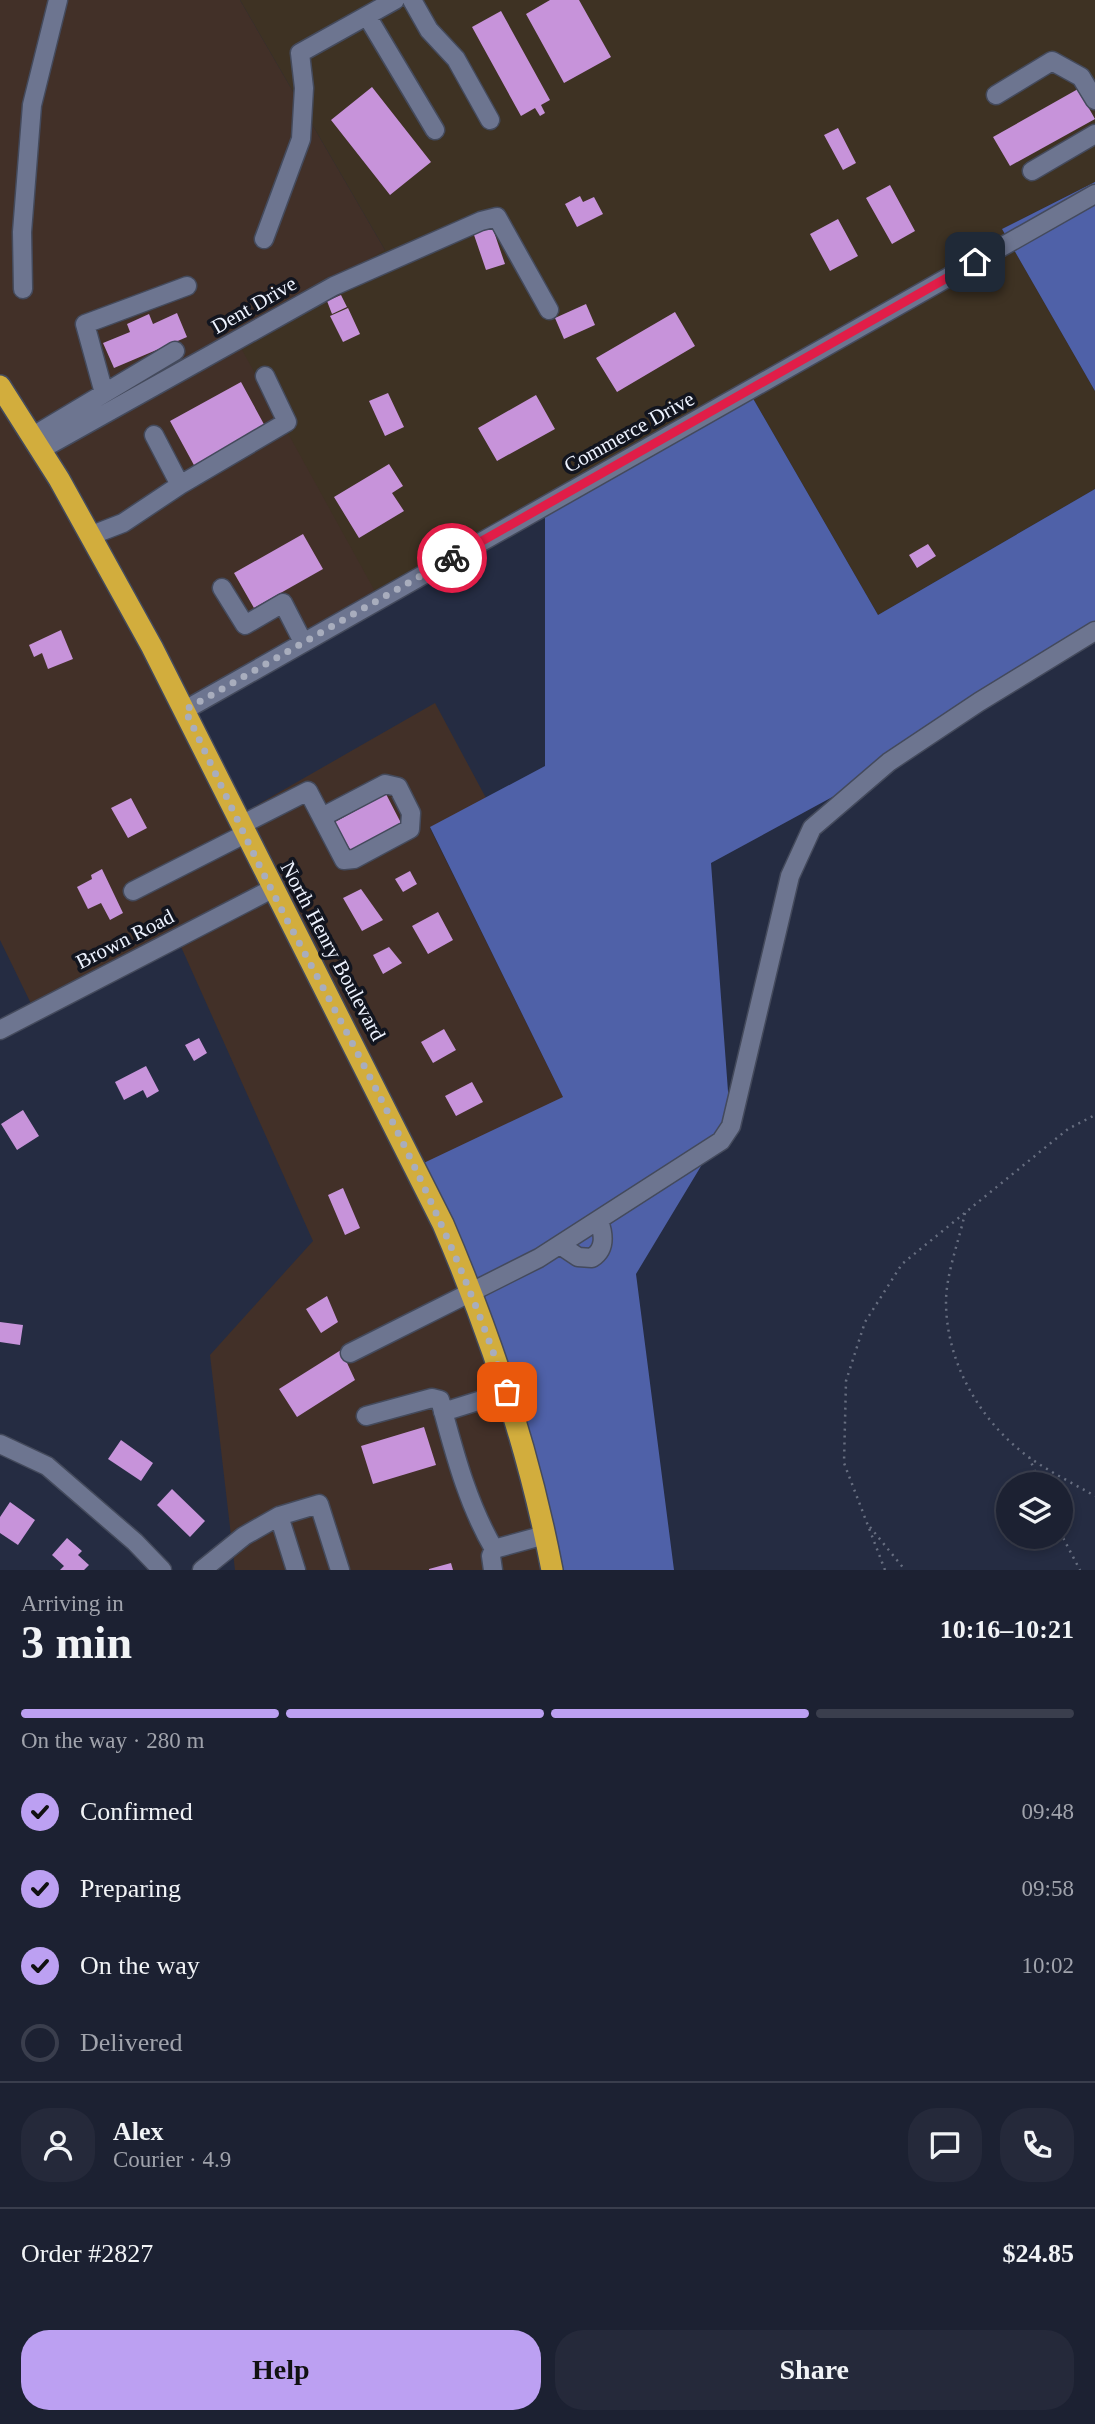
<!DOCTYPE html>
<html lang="en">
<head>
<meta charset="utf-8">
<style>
	body { margin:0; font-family:"Times New Roman",serif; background:#25293a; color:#f1f3f6; height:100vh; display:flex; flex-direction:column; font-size:26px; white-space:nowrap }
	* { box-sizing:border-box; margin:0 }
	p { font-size:23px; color:#a0a3ac }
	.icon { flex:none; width:38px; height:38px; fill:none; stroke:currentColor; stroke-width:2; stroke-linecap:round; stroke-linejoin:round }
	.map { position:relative; height:1570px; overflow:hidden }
	.sheet { display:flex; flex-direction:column; background:#1c2132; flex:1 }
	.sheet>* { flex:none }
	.fabs { position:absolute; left:996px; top:1472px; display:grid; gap:14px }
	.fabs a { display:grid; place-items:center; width:77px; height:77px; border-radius:50%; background:#1c2132; box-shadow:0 4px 10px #0003,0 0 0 2px #3a3e4d; font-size:35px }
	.pin { position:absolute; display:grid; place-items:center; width:60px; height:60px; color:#fff; margin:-30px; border-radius:14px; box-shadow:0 4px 10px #0006 }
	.courier { position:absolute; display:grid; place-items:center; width:70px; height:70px; margin:-35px; border:5px solid #e11d48; border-radius:50%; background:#fff; color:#222; box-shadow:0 2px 9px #0007 }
	.head em { font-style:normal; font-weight:800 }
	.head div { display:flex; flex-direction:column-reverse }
	.head { display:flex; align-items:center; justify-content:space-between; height:119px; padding:0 21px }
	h1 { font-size:46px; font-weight:800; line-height:52px }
	.bar { display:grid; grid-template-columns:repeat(4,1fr); gap:10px 7px; align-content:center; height:84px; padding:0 21px }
	.bar i { height:9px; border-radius:5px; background:#3a3e4d }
	.bar .current { background:#bca0f2 }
	.bar p { grid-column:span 4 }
	.line { display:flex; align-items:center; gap:18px; padding:0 21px; border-top:2px solid #3a3e4d }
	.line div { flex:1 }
	.round { display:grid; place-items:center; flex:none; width:74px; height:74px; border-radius:28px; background:#25293a }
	ol { padding:0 21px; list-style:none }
	li { display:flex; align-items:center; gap:21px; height:77px }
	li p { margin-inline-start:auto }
	li .icon { padding:7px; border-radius:50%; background:#bca0f2; color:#111; stroke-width:4 }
	li:last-child { color:#a0a3ac }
	li i { width:38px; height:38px; border:4px solid #3a3e4d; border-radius:50% }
	.cta { display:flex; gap:14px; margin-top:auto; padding:14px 21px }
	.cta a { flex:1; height:80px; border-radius:28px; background:#bca0f2; color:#111; font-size:28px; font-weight:800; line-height:80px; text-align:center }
	.cta a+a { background:#25293a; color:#f1f3f6 }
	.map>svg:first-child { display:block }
	.commercial { fill:#423028 }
	.industrial { fill:#3e3223 }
	.forest { fill:#4f61a8 }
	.building { fill:#c793da }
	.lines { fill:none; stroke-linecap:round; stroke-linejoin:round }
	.minor-casing { stroke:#444a5c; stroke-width:21 }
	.highway-casing { stroke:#444a5c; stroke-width:24 }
	.path { stroke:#676e80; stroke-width:2.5; stroke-dasharray:2 5; stroke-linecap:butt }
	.minor { stroke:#6d7590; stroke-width:18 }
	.highway { stroke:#d2ad3d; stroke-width:21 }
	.done { stroke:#a8adbd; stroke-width:7; stroke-dasharray:0 12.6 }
	.route { stroke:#e11d48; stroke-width:9 }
	.labels { text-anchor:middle; stroke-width:7; stroke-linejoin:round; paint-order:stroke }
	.street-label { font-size:21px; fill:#eef3ff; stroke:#12151f }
</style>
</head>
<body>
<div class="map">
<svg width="1095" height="1570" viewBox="0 0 1095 1570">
	<rect width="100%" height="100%" fill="#252c42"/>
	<path class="commercial" d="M0,0h240l145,250 -8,345 -191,115 57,103 192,-110 51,95 -56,30 133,269 -84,203 72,270h-316l-25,-215 103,-114 -135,-301 -139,80 -39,-80z"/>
	<path class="industrial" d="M240,0h855v182l-93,47 93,162v98l-217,126 -127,-220 -374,200 -142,-258 150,-87z"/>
	<path class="forest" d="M1095,182v209l-93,-162z
		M751,395l127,220 217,-126v138l-145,106 -239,130 19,255 -94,156 38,296h-123l-31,-147 -109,-254 152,-72 -133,-270 115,-61v-260z"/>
	<path class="building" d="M550,0h29l32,57 -47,26 -38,-69z
		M501,11l49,89 -9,5 4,8 -5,3 -5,-8 -14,8 -49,-89z
		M372,87l59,75 -41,33 -59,-75z
		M1078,89l17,30 -85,47 -17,-29z
		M838,128l18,35 -13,7 -19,-35z
		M890,185l25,46 -23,13 -26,-46z
		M580,196l3,6 11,-5 9,17 -26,13 -12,-23z
		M838,219l20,37 -28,15 -20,-37z
		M492,226l13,38 -19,6 -13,-38z
		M341,295l6,12 -15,7 -5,-13z
		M586,304l9,21 -31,14 -9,-21z
		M348,308l12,26 -17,8 -13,-26z
		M675,312l20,34 -78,46 -21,-34z
		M177,313l10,24 -73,31 -11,-25 27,-11 -3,-8 22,-10 4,10z
		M241,382l25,46 -71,39 -25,-46z
		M388,393l16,34 -19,9 -16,-35z
		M536,395l19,34 -58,32 -19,-33z
		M389,464l14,22 -11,7 12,18 -45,27 -25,-41z
		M303,534l20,35 -69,39 -20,-35z
		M928,544l8,12 -19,12 -8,-13z
		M61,630l12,29 -25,10 -6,-16 -8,4 -5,-12z
		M386,794l15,29 -51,27 -15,-28z
		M131,798l16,30 -19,10 -17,-30z
		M102,869l21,44 -13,7 -9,-17 -13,6 -11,-22 15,-8 -1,-4z
		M410,871l7,13 -14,8 -8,-13z
		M361,889l22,31 -21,11 -19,-33z
		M438,912l15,28 -25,14 -16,-28z
		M389,947l13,16 -19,11 -10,-19z
		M444,1029l12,21 -23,13 -12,-21z
		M199,1038l8,15 -13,8 -9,-16z
		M146,1066l13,25 -12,7 -4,-8 -19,10 -9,-18z
		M472,1082l11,20 -27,14 -11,-20z
		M23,1110l16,26 -22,14 -16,-26z
		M343,1188l17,40 -15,7 -17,-40z
		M327,1296l11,26 -17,11 -15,-24z
		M0,1322l23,3 -3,20 -20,-3z
		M341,1350l14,30 -58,37 -18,-28z
		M424,1427l12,38 -63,19 -12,-38z
		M121,1440l32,23 -12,18 -33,-22z
		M172,1489l33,32 -15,16 -33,-32z
		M10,1502l25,18 -17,25 -18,-12v-16z
		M67,1538l15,13 -4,4 11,10 -5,5h-24l4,-4 -12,-11z
		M451,1563l2,7h-24v-1z"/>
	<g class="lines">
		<g class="minor-casing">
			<path id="minor" d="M412,0l17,30 27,29 34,61
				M367,16l68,114
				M996,95l56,-34 29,16 14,23
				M1032,171l63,-37
				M264,239l37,-100 3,-51 -4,-35 95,-53
				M23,289l-1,-57 10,-127 26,-105
				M104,393l-19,-69 102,-38
				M33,436l142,-85
				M42,449l292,-163 147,-65 16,-4 52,93
				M180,485l107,-63 -22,-46
				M92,535l31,-12 57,-38 -26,-50
				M222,588l23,37 38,-22 20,39
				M185,710l910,-516
				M241,825l67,-34 36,69 10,-1 56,-30 1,-16 -13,-26 -13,-3 -63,33
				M133,891l112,-57
				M0,1030l272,-141
				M560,1245l18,12 14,1c14,-9 12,-23 7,-37
				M350,1353l189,-95 182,-117 10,-15 59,-250 22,-48 77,-66 90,-60 116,-71
				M443,1412l64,-20
				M366,1416l66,-18 8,2c14,51 27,103 54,149
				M0,1444l47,22 88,76 27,28
				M202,1570l42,-34 35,-20
				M296,1570l-17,-54 40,-12 21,66
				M493,1570l-2,-14 3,-7 51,-14"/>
		</g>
		<g class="highway-casing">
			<path id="highway" d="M0,386l59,93 93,168 291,577c48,112 86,226 109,346"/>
		</g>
		<path class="path" d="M965,1213c-6,28 -19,61 -19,89 0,61 35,121 84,156 20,14 44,26 65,38
			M1029,1457l11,27
			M870,1527l35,43
			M1060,1532l20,38
			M885,1570l-41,-107 2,-82 19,-59 37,-58 166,-135 27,-14"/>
		<use href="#minor" class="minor"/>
		<use href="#highway" class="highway"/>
	</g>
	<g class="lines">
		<path class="done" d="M452,558l-267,152c34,70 66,141 102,210 82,154 165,306 220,472"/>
		<path class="route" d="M452,558l523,-296"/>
	</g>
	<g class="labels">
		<g class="street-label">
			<text transform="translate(254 305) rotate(-30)" y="7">Dent Drive</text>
			<text transform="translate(629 432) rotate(-29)" y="7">Commerce Drive</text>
			<text transform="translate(125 939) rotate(-27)" y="7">Brown Road</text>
			<text transform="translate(333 951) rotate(62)" y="7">North Henry Boulevard</text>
		</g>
	</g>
</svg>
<div class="fabs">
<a><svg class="icon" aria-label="layers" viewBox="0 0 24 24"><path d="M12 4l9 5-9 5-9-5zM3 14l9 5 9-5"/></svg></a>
</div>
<div class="pin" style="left:507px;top:1392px;background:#ea580c"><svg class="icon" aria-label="bag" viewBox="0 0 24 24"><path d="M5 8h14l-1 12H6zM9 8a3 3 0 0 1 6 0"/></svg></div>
<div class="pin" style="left:975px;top:262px;background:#1f2937"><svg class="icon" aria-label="home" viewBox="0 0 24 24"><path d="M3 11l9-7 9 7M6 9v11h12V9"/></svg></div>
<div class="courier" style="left:452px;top:558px"><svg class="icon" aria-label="bike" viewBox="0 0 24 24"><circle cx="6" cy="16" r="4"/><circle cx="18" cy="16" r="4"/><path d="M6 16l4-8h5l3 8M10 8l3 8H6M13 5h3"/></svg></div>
</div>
<section class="sheet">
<div class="head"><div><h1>3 min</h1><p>Arriving in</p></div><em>10:16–10:21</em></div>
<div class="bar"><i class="current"></i><i class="current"></i><i class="current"></i><i></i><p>On the way · 280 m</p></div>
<ol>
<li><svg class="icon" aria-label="check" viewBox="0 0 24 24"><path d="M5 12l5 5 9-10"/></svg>Confirmed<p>09:48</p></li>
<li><svg class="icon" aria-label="check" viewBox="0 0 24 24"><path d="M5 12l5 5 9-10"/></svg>Preparing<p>09:58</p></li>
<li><svg class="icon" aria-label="check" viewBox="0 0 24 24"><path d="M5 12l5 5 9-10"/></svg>On the way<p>10:02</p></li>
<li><i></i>Delivered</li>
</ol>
<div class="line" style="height:126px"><a class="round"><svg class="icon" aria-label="person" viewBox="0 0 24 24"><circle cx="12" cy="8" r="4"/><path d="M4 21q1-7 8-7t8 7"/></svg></a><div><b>Alex</b><p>Courier · 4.9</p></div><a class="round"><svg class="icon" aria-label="chat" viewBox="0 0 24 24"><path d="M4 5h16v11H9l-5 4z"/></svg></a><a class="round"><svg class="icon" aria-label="phone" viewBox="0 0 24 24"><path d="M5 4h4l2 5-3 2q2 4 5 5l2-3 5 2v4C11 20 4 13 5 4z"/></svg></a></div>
<div class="line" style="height:91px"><div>Order #2827</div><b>$24.85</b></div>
<div class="cta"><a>Help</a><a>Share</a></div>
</section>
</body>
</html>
